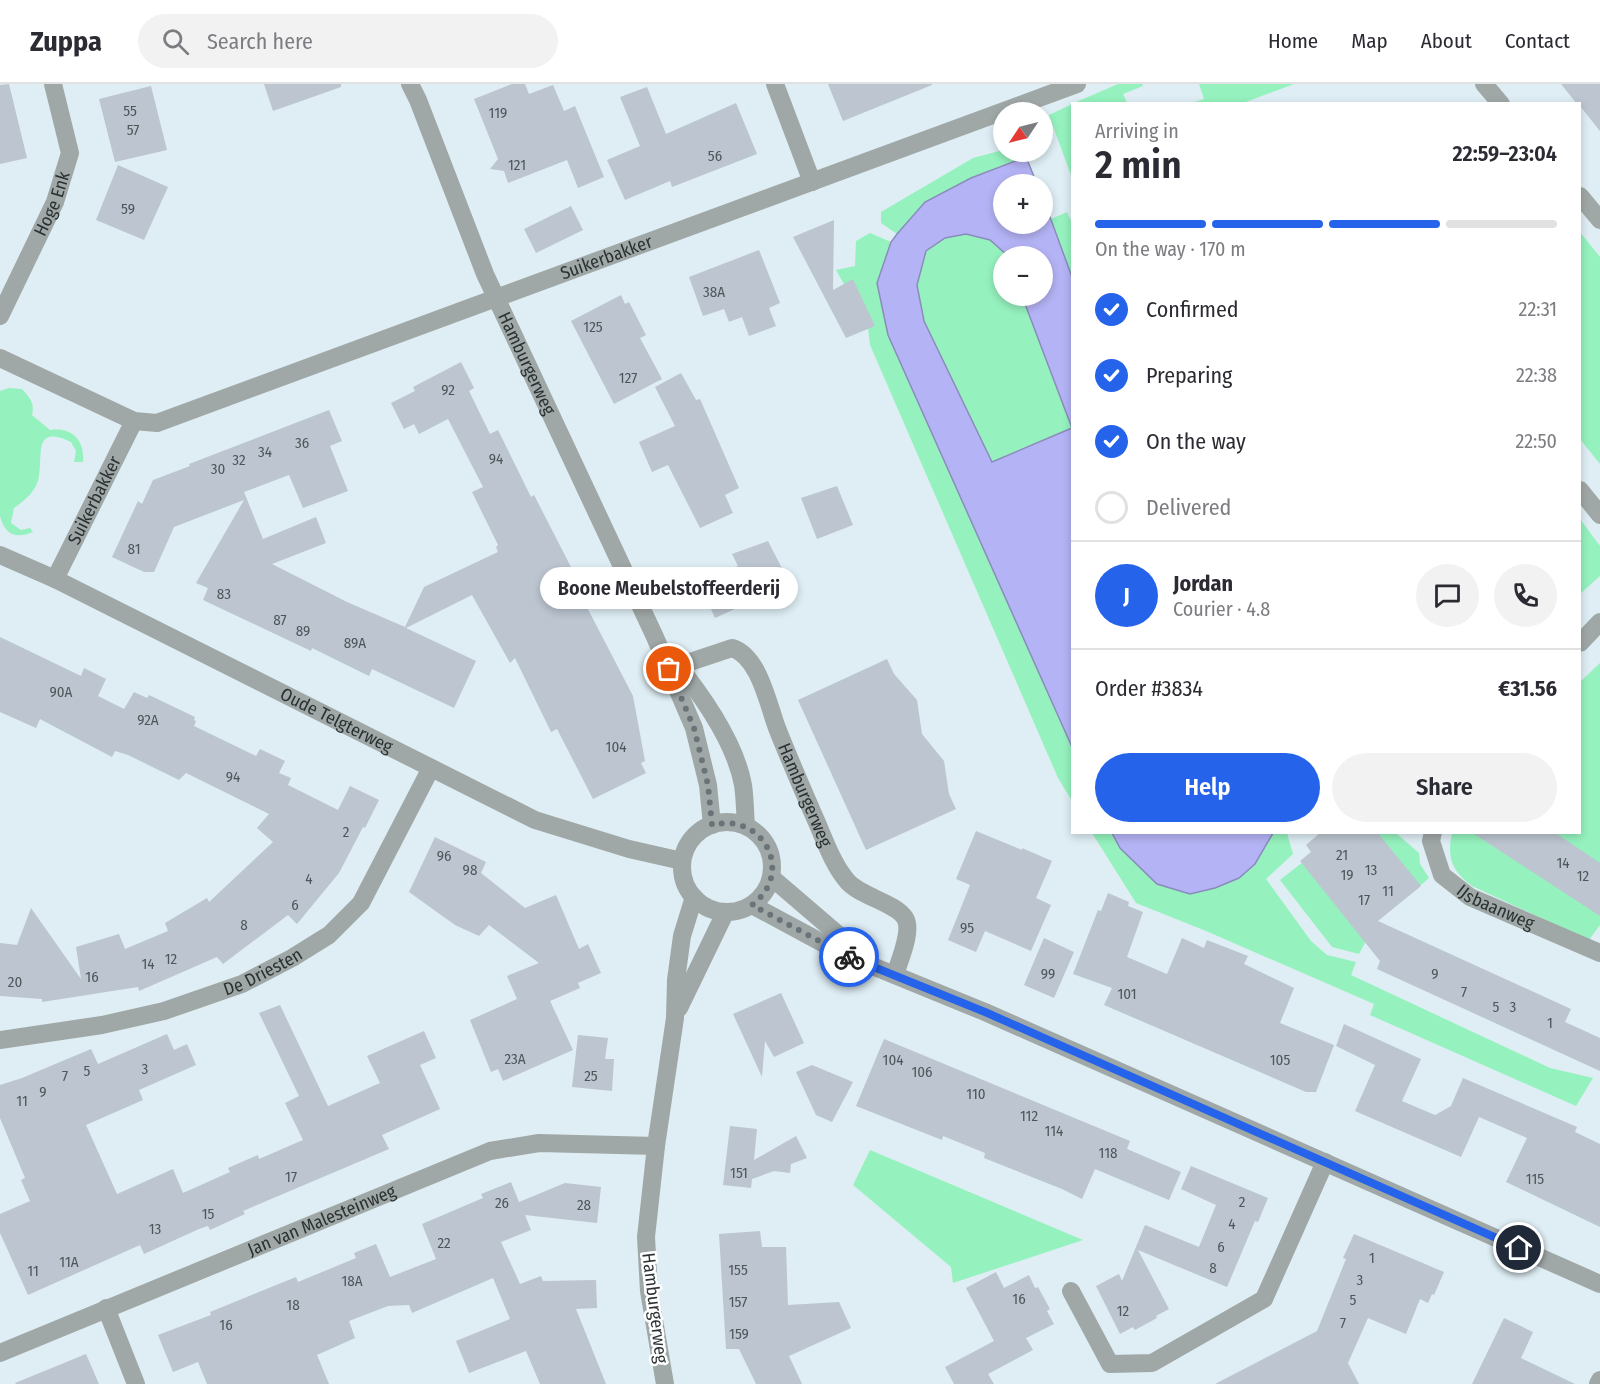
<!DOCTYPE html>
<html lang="en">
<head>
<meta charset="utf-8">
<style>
	body { margin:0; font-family:"Fira Sans Condensed",sans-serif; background:#f2f2f3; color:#2b2b33; height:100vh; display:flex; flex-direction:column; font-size:22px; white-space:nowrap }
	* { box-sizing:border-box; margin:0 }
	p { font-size:20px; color:#7c7c81 }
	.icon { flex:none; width:33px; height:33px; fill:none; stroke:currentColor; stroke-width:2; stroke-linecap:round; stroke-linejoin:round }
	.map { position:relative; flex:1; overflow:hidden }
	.panel { position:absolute; left:1071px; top:18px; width:510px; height:732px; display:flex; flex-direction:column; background:#fff; border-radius:0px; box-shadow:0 3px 9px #0003 }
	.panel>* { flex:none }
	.needle { width:39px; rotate:235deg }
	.controls { position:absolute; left:993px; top:18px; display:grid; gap:12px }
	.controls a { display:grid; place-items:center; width:60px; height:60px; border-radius:50%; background:#fff; box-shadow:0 3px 9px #0003; font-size:30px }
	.pin { position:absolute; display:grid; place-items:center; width:51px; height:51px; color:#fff; margin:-26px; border:3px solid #fff; border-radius:50%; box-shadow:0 2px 6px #0007 }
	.courier { position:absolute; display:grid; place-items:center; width:60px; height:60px; margin:-30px; border:4px solid #2563eb; border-radius:50%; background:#fff; color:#222; box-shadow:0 2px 8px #0007 }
	.bubble { position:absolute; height:42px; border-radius:21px; background:#fff; box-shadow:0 3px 9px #0003; font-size:20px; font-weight:600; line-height:42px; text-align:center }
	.summary em { font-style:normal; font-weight:600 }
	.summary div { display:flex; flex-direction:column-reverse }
	.summary { display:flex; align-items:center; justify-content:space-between; height:102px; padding:0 24px }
	h1 { font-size:39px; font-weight:600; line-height:45px }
	.bar { display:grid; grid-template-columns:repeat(4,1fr); gap:9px 6px; align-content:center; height:72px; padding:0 24px }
	.bar i { height:8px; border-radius:4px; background:#e1e1e2 }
	.bar .current { background:#2563eb }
	.bar p { grid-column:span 4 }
	.line { display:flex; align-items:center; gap:15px; padding:0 24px; border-top:2px solid #e1e1e2 }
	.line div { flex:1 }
	.round { display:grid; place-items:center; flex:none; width:63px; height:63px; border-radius:32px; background:#f2f2f3 }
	ol { padding:0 24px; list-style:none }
	li { display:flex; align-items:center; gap:18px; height:66px }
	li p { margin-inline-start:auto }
	li .icon { padding:6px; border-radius:50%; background:#2563eb; color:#fff; stroke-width:4 }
	li:last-child { color:#7c7c81 }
	li i { width:33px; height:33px; border:3px solid #e1e1e2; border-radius:50% }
	.cta { display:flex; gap:12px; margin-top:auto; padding:12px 24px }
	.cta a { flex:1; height:69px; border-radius:36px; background:#2563eb; color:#fff; font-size:24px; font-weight:600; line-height:69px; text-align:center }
	.cta a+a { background:#f2f2f3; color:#2b2b33 }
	header { display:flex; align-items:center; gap:36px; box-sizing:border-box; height:84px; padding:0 30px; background:#fff; border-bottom:2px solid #e1e1e2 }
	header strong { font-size:28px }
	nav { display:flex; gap:33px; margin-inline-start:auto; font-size:21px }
	.search { width:420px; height:54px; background:#f2f2f3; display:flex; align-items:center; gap:15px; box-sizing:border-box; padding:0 21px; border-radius:33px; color:#7c7c81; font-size:22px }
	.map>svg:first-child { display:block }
	.green { fill:#95f2be }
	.water { fill:#b4b3f5; stroke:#8b8cbb; stroke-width:1.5 }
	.building { fill:#bcc5d0 }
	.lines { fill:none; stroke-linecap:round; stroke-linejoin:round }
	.minor { stroke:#a0a8a7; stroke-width:18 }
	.done { stroke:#6a7377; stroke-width:6; stroke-dasharray:0 10.8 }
	.route { stroke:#2563eb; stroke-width:8 }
	.labels { text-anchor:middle; stroke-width:5; stroke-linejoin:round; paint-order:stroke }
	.number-label { font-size:15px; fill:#4f565a }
	.street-label { font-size:18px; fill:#2b3133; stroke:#fff }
</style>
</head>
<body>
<header>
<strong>Zuppa</strong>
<div class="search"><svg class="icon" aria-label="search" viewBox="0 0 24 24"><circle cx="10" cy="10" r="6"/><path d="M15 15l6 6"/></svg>Search here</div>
<nav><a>Home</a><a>Map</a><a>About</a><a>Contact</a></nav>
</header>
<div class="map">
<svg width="1600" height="1300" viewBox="0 0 1600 1300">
	<rect width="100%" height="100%" fill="#deeef4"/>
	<path class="green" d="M1118,0h24l1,2 -20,8 4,9h-53z
		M1199,0h95l-51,19h-52l13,-4z
		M1072,20v74l-23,-63z
		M1003,66l1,2h18l4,5 -55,21 -46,24 -28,32 -16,-11v-11l92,-54z
		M1067,128l5,11v54l-21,-58z
		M1580,148l20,25v207l-20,-25z
		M870,149l21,9 -14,41 11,52 184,412v54l-14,-23 -188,-433 -2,-18 -32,-57 19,-4 1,-25z
		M966,150l24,6 17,15 1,1h-4v40h18l50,132 -80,35 -68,-142 -7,-36 9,-34 19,-13z
		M9,304l13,1c8,9 13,14 10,26l18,15c22,-3 35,10 33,32h-9l2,-11 -5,-9c-38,-18 -28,12 -32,34 -2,15 -14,24 -25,32l-3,15 10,7 9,-2 3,4c-18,7 -28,3 -33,-16v-125z
		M1580,435l20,27v30l-20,18z
		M1600,579v262l-11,15 -117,-54c-21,-16 -25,-29 -20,-53l128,-1v-150z
		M1092,749h20l8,15 167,-15 6,21 -27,25 45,62 16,14 29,7 -5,13 199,93 43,10 -17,28 -206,-91 4,-11 -168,-73 -70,-28z
		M1376,749h20l23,20 1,11 9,14 -14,12z
		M1303,778l66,73 -10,19 -27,-7 -52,-67z
		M870,1066l213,90 -130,43 -2,-16 -98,-82z"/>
	<path class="water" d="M1026,73l11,27h-33v40h38l1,-26 29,79v151l-50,-132h20v-40h-34l-18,-16 -24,-6 -21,4 -19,13 -9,34 7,36 68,141 80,-34v319l-184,-412 -11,-52 14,-41 6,-8 28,-32 46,-24z
		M1273,749l-18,31 -16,14 -24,10 -25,6 -33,-10 -37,-36 -8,-15z"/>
	<path class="building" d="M9,0l18,74 -27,6v-79z
		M264,0h77v3l-68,24z
		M512,0h13l4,10 24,-9 11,26 11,-5 29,71 -26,11 -11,-28 -59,23 -4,-12 -14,-2 8,-10 -24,-60z
		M828,0h104v1l-89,36z
		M1561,0h39v47l-20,-25v-2h-3z
		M151,2l16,64 -52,12 -16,-63z
		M647,3l19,47 70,-31 21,51 -85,33 -2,-6 -45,19 -18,-40 33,-14 -20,-49z
		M118,81l50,22 -24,53 -48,-20z
		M571,122l12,24 -47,23 -12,-24z
		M834,136l-1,70 20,-11 22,47 -29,12 -53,-101z
		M759,166l21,53 -11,5 7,18 -27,10 -7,-19 -13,5 -5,-13 -21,7 -14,-39z
		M621,211l4,9 4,-2 17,33 -6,3 22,41 -48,25 -43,-83z
		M461,278l13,26 -5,3 21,43 8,-4 33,67 3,-2 55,107 -4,2 6,11 42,81 12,65 -4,2 5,10 -53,26 -36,-70 -6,3 -36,-74 -5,5 -38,-68 -66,33 70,33 -22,47 -82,-39 -3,7 -57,-28 -1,3 -108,-51 5,-12 -12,-5 48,-83 -70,27 -20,45h-10l-32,-15 26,-56 4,3 11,-24 37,-14 -1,-2 140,-54 13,31 -12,5 18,45 -45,17 -14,-33 -45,17 19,47 53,-22 10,26 -54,21 75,38 58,25 19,-40 74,-35 -2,-5 2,-2 -26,-53 11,-5 -35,-68 -29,15 -5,-10 -10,5 -13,-26 24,-12 -2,-4z
		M681,289l15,27 4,-1 39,89 -14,7 8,18 -33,15 -32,-63 -16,7 -13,-30 36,-16 -20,-39z
		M837,402l16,39 -36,14 -16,-41z
		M768,457l22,43 -75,34 -16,-35 39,-17 -6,-12z
		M0,553l81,39 3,-8 22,11 -8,17 26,13 10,-17 13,6 2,-3 46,22 -1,3 2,1 -2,5 62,30 4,-7 25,12 -6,12 12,5 -3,7 50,25 12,-24 29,14 -14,28 -2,-1 -24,46 -42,51 -9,-9 -65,49 -6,-7 -78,34 -1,-4 -96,15v-3l-42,-3v-53l17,2 14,-37 50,71 -5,-32 43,-13 6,15 43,-18 -3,-8 42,-25 2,4 64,-60 -16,-14 12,-14 -83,-41 -7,7 -51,-25 -13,-4 -3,6 -72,-38 -4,9 -36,-16z
		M887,575l7,15 23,26 5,34 22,27 5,33 7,15 -90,41 -68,-150z
		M976,747l46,19v-2l30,13 -16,37 15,7 -20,46 -46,-20 -9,21 -28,-12 22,-55 -14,-6z
		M1321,748h56l44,54 -43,35 193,88 -6,13 35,16v33l-223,-102 3,-8 -80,-100 11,-9 -5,-7z
		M1471,748h83l46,31v53z
		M435,753l51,25 -5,11 44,35 31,-13 23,54 9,-5 13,29 -23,10 2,5 -30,13 23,49 -70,31 -5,-12 -7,3 -21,-52 47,-21 -10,-23 32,-13 -50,-38 -10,11 -24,-11 -46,-33z
		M1108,809l21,9 -1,4 15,6 -16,45 40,17 15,-36 22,10 3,-8 41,16 -4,8 50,24 -14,35 54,22 -18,47h-10l-202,-87 8,-17 -39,-14 25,-64 3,1z
		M1044,854l30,14 -20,46 -30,-13z
		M781,909l23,50 -30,14 -9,-16 -3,36 -29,-63z
		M280,921l48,101 52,-23 -13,-27 57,-25 12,27 -16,7 20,44 -58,26 7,14 -146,62 2,3 -35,16 -2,-4 -9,3 -55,25 -4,-9 -112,50 -28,-62v-19l30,-13 -9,-21 4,-2 -25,-60v-33l22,-7 69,-29 7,15 69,-30 7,16 13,-6 9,21 -57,25 4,10 -57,25 31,69 56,-25 10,24 47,-21 -2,-4 30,-13 1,4 44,-19 -18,-37 14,-7 -40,-83z
		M1344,940l77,35 -19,42 33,14 16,-9 12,-28 114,49 -2,5 25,12v83l-94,-45 21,-44 -48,-21 -18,40 -106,-46 20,-46 -39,-19z
		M578,951l30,3 -3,21h9l-2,32 -40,-4z
		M884,955l246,102 -3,8 54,23 -12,28 -74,-31 -13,30 -20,-10 -78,-31 1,-5 -42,-17 -1,4 -86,-34z
		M812,981l41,17 -21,40 -16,-7 -20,-43z
		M730,1042l27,3 -3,31 42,-24 11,22 -16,6 -1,9 -16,-2 -22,8 -1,9 -28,-3z
		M1191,1082l77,32 -10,24 -3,-1 -28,66 -89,-37 31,59 -13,7 1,2 -22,12 -2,-3 -13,7 -24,-48 23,-12 3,7 23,-56 54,22 17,-42 -35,-16z
		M511,1098l8,20 46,-19 36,4 -4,36 -72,-8 6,15 -30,12 19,42 21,-8 2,5 53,-1 1,28 -21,1 30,75h-66l-14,-33 -57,22 -13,-32 54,-22 -17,-41 -81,35 -3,-8 -21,1 -39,15 6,17 -38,17 12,29h-122l-9,-22 -25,10 -15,-37 53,-20 -1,-3 86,-35 2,5 58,-24 -2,-5 22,-9 14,33 46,-18 -14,-35 61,-26 -2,-4z
		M760,1147l2,16h24l2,58 51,-3 12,26 -62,28 13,28h-46l-17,-35h-13l-7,-115z
		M1354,1150l90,38 -10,23 -2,-1 -4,9 -8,-4 -14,35 -38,-16 -20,45 11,21h-144l102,-53 29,-72 -3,-1z
		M996,1188l8,16 25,-13 6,13 3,-1 12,22 -3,2 7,13 -28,14 7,12 -45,24 6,10h-40l-9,-17 49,-26 -28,-53z
		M1504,1234l29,14 -12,26 54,26h-103z
		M86,1270l13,30h-83l-1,-1z"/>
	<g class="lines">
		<g class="minor">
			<path id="s1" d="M410,0l8,16 67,174 170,363 39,91 14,57 4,40"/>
			<path d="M775,0l37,98"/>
			<path d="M1484,0l17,20"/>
			<path d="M1580,112l20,24"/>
			<path id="s2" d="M0,232l55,-114 15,-49 -17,-69"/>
			<path id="s3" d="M0,274l134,63 23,2 920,-339"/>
			<path d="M1580,406l20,25"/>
			<path id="s4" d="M0,471l55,24 480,241 94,29 53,12"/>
			<path id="s5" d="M55,495l79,-158"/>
			<path d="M1580,559l20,-21"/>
			<path d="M671,573c28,34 64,84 72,128 2,13 2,28 3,41"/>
			<path id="s6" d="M669,585l63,-21c27,8 36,56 45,80 13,33 27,65 41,97 8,19 16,41 30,57 14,15 48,21 57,36 8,13 -6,43 -10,57"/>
			<circle cx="727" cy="783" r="45"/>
			<path id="s7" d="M1433,748l-2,9 11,34 28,22 130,56"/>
			<path d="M771,793l91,78"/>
			<path d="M752,821l91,49 142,58 615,272"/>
			<path d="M679,924l46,-95"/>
			<path id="s8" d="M0,956l102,-15 62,-14 78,-27 50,-26 37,-23 32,-32 70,-135"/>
			<path d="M1071,1207l39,73 42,-1 112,-64 61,-137"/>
			<path d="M106,1224l30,76"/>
			<path id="s9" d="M0,1269l490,-202 49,-8 117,3"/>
			<path d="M665,1300l-16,-93 -3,-54 10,-91 19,-128 1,-38 6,-44 12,-39"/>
			<path d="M1598,1300l2,-4"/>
		</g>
	</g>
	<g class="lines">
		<path class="done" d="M669,585l25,59 14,57 4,40c52,-13 83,48 40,80l97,52"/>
		<path class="route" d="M849,873l136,55 534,236"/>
	</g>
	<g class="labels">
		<g class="number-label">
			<text x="130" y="32">55</text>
			<text x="498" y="34">119</text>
			<text x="133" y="51">57</text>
			<text x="715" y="77">56</text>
			<text x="517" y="86">121</text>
			<text x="128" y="130">59</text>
			<text x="714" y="213">38A</text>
			<text x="593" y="248">125</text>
			<text x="628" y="299">127</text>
			<text x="448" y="311">92</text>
			<text x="302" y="364">36</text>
			<text x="265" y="373">34</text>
			<text x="496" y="380">94</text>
			<text x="239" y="381">32</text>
			<text x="218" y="390">30</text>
			<text x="134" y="470">81</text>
			<text x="224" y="515">83</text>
			<text x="280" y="541">87</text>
			<text x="303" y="552">89</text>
			<text x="355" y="564">89A</text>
			<text x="61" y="613">90A</text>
			<text x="148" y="641">92A</text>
			<text x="616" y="668">104</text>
			<text x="233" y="698">94</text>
			<text x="346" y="753">2</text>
			<text x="1342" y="776">21</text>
			<text x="444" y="777">96</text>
			<text x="1563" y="784">14</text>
			<text x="470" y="791">98</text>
			<text x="1371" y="791">13</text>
			<text x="1347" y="796">19</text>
			<text x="1583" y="797">12</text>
			<text x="309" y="800">4</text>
			<text x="1388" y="812">11</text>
			<text x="1364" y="821">17</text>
			<text x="295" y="826">6</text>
			<text x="244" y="846">8</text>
			<text x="967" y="849">95</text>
			<text x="171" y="880">12</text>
			<text x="148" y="885">14</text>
			<text x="1048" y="895">99</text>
			<text x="1435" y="895">9</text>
			<text x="92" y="898">16</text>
			<text x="15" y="903">20</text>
			<text x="1464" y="913">7</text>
			<text x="1127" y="915">101</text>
			<text x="1496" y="928">5</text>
			<text x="1513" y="928">3</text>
			<text x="1550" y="944">1</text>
			<text x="515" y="980">23A</text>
			<text x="893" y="981">104</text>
			<text x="1280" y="981">105</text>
			<text x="145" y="990">3</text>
			<text x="87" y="992">5</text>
			<text x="922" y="993">106</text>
			<text x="65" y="997">7</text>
			<text x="591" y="997">25</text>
			<text x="43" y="1013">9</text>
			<text x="976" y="1015">110</text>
			<text x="22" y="1022">11</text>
			<text x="1029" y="1037">112</text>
			<text x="1054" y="1052">114</text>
			<text x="1108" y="1074">118</text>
			<text x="739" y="1094">151</text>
			<text x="291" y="1098">17</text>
			<text x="1535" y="1100">115</text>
			<text x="1242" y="1123">2</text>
			<text x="502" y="1124">26</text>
			<text x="584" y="1126">28</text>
			<text x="208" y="1135">15</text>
			<text x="1232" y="1145">4</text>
			<text x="155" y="1150">13</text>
			<text x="444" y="1164">22</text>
			<text x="1221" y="1168">6</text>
			<text x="1372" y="1179">1</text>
			<text x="69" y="1183">11A</text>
			<text x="1213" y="1189">8</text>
			<text x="738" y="1191">155</text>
			<text x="33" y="1192">11</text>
			<text x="1360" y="1201">3</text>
			<text x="352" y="1202">18A</text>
			<text x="1019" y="1220">16</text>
			<text x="1353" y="1221">5</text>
			<text x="738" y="1223">157</text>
			<text x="293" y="1226">18</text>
			<text x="1123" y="1232">12</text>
			<text x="1343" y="1244">7</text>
			<text x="226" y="1246">16</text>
			<text x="739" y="1255">159</text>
		</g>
		<g class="street-label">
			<text dy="6" stroke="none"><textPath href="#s2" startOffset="124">Hoge Enk</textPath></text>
			<text dy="6" stroke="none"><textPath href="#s3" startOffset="650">Suikerbakker</textPath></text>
			<text dy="6" stroke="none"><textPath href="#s1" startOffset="303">Hamburgerweg</textPath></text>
			<text dy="6" stroke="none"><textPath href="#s5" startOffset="88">Suikerbakker</textPath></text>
			<text dy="6" stroke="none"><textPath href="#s4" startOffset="375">Oude Telgterweg</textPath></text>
			<text dy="6" stroke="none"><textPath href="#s6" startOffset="234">Hamburgerweg</textPath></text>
			<text dy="6" stroke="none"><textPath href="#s7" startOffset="108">IJsbaanweg</textPath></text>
			<text dy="6" stroke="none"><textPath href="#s8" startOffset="273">De Driesten</textPath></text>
			<text dy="6" stroke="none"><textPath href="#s9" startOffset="348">Jan van Malesteinweg</textPath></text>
			<text transform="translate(655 1224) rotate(83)" y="6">Hamburgerweg</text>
		</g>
	</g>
</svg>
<div class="controls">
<a><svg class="needle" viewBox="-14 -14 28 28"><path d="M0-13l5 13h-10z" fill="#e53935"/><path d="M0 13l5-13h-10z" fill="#7c7c81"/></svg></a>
<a>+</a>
<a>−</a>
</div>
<div class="pin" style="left:669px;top:585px;background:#ea580c"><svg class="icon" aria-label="bag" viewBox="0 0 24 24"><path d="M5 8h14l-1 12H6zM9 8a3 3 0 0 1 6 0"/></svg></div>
<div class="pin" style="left:1519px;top:1164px;background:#1f2937"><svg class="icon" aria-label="home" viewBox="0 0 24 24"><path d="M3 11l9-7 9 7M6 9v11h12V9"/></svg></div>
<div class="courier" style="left:849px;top:873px"><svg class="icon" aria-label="bike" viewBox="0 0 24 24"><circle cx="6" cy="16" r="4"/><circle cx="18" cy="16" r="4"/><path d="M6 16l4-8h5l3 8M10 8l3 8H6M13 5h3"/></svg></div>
<div class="bubble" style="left:540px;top:483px;width:258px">Boone Meubelstoffeerderij</div>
<section class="panel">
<div class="summary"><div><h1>2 min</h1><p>Arriving in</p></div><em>22:59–23:04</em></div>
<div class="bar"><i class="current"></i><i class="current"></i><i class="current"></i><i></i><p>On the way · 170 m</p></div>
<ol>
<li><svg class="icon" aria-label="check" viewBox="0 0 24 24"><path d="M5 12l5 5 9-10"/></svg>Confirmed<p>22:31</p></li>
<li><svg class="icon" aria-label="check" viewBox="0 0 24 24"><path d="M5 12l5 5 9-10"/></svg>Preparing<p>22:38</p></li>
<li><svg class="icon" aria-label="check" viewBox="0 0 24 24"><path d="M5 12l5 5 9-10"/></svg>On the way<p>22:50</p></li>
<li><i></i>Delivered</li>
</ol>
<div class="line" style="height:108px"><b class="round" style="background:#2563eb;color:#fff">J</b><div><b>Jordan</b><p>Courier · 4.8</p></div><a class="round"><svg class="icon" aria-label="chat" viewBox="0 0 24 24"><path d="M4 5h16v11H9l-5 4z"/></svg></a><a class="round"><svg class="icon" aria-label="phone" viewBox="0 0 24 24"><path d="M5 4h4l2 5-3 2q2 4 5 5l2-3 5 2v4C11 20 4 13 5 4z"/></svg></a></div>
<div class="line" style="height:78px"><div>Order #3834</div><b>€31.56</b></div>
<div class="cta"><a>Help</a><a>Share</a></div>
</section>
</div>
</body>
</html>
